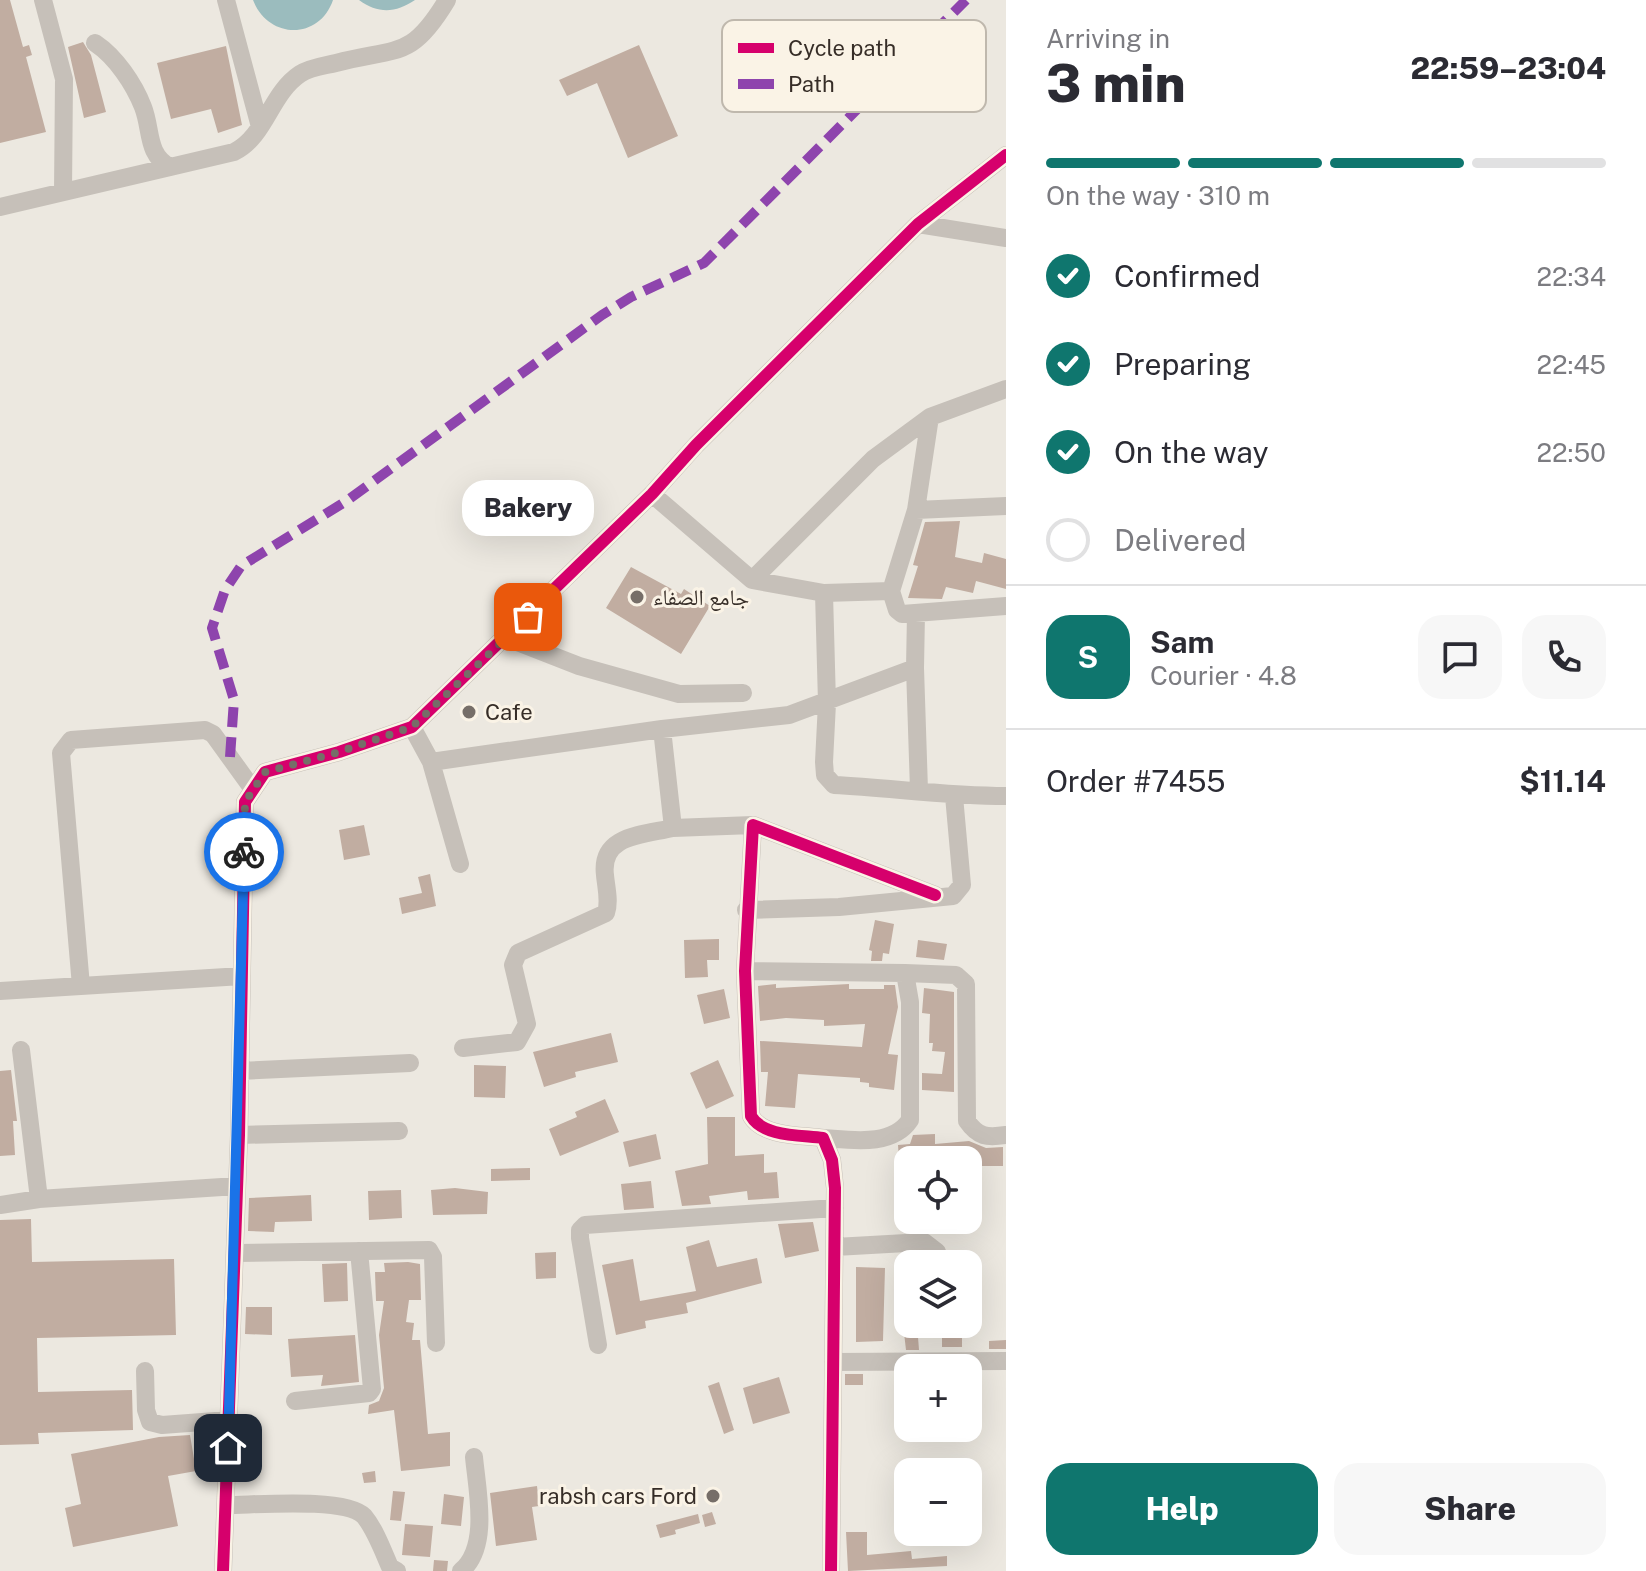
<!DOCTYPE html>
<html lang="en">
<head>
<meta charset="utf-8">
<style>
	body { margin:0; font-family:"Public Sans","Noto Naskh Arabic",sans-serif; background:#f7f7f7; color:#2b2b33; height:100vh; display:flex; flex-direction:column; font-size:30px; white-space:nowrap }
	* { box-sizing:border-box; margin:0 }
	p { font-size:26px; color:#7c7c81 }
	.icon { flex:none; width:44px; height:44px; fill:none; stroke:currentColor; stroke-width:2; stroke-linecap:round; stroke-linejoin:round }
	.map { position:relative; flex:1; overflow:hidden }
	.drawer { display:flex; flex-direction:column; background:#fff; width:640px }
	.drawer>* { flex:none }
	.fabs { position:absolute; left:894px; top:1146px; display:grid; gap:16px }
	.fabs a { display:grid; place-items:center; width:88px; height:88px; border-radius:16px; background:#fff; box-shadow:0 8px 32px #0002; font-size:40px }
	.pin { position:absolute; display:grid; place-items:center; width:68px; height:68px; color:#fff; margin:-34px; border-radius:16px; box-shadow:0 4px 12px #0006 }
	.courier { position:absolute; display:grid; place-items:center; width:80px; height:80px; margin:-40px; border:6px solid #1a73e8; border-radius:50%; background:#fff; color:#222; box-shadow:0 2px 10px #0007 }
	.bubble { position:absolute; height:56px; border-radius:24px; background:#fff; box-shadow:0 8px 32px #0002; font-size:26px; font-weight:800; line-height:56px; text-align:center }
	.overview em { font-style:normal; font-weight:800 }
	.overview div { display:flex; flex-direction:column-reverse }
	.overview { display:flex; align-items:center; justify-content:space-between; height:136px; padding:0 40px }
	h1 { font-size:52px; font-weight:800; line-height:60px }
	.bar { display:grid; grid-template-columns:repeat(4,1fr); gap:12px 8px; align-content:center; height:96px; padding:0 40px }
	.bar i { height:10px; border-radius:6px; background:#e1e1e2 }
	.bar .on { background:#0f766e }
	.bar p { grid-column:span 4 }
	.line { display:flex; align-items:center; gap:20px; padding:0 40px; border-top:2px solid #e1e1e2 }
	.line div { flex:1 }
	.round { display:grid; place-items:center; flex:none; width:84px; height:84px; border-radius:24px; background:#f7f7f7 }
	ol { padding:0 40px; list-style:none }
	li { display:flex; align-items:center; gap:24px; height:88px }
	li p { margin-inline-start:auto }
	li .icon { padding:8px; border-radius:50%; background:#0f766e; color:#fff; stroke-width:4 }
	li:last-child { color:#7c7c81 }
	li i { width:44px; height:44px; border:4px solid #e1e1e2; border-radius:50% }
	.action { display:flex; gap:16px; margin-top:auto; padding:16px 40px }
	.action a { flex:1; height:92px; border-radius:24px; background:#0f766e; color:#fff; font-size:32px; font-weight:800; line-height:92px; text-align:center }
	.action a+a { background:#f7f7f7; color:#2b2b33 }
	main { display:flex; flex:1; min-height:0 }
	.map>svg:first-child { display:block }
	.water { fill:#9bbcbe }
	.building { fill:#c1ada1 }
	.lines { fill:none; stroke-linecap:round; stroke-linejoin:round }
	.minor { stroke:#c6c0b9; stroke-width:18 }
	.quiet { stroke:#8e44ad; stroke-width:10; stroke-dasharray:20 10; stroke-linecap:butt }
	.cycleway-casing { stroke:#faf3e6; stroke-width:17 }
	.cycleway { stroke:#d6006c; stroke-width:12 }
	.done { stroke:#766e68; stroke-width:8; stroke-dasharray:0 14.4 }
	.route { stroke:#1a73e8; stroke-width:10 }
	.poi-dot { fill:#766e68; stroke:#faf3e6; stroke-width:3 }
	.labels { text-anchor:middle; stroke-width:6; stroke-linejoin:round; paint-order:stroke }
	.poi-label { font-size:22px; fill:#362d27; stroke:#faf3e6; text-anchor:start }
	.key { fill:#faf3e6; stroke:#bfb8ad; stroke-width:2 }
	.key-label { font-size:22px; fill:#362d27 }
</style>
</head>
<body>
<main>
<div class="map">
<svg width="1006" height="1571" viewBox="0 0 1006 1571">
	<rect width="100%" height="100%" fill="#ece8e0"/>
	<path class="water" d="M253,0h80c-14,41 -65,39 -80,0z
		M359,0h56c-19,13 -37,14 -56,0z"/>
	<path class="building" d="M0,0h10l13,47 6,-2 3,10 -6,2 20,75 -46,11z
		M83,42l8,13 15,57 -22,6 -16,-71z
		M639,45l39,91 -50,22 -31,-75 -30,13 -8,-16z
		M226,46l16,79 -24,8 -7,-24 -40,10 -14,-56z
		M960,521l-5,36 27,6 2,-10 22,6v30l-30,-8 -3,12 -27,-6 -4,12 -34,-1 10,-32 -5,-1 12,-43z
		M631,567l50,27 3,-5 26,17 -29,48 -75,-46z
		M364,825l6,30 -26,5 -5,-30z
		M430,874l6,32 -34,8 -3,-16 23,-5 -4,-16z
		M875,920l19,4 -5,30 -6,-1 -1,8h-11l1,-10 -3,-1z
		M719,939v21h-12l1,17 -23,1 -1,-38z
		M918,940l29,4 -3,16 -28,-3z
		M776,984v4l73,-4v5h35v-4h11l3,22 -10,47 10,1 -4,35 -25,-3v-4l-9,-1v-4l-62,-4 -3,34 -30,-2 3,-34h-7l-1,-31 102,6 3,-23 -41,2v-6l-38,-2 -26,3 -2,-35z
		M924,988l30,4v100l-32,-2v-17l20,1 3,-22 -13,-1 1,-8h-4l1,-29 -8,-1z
		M724,989l6,29 -26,6 -7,-29z
		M611,1033l7,29 -43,10 1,5 -32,10 -11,-35z
		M718,1060l16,36 -28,13 -16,-36z
		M474,1065l32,1 -1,32 -31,-1z
		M11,1070l6,51h-4l2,34 -15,1v-85z
		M605,1099l14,33 -59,24 -11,-27 28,-12 -2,-5z
		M707,1117h28v39l29,-2v19l13,-1 2,26 -31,2 -1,-9 -38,5 2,8 -29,2 -7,-35 33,-7z
		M656,1134l5,25 -32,8 -6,-25z
		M935,1134v10l34,-3 17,7 17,-1v19h-21v22l-14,-1v-30l-69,3 -1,-15 12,-1 3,-9z
		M530,1168v12l-39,1v-12z
		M651,1181l3,27 -30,2 -3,-26z
		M455,1188l33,4 -1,22 -54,1 -2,-25z
		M401,1190l1,28 -33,2 -1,-29z
		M311,1195l1,26 -37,1 -1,10 -26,-1 1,-33z
		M31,1219l1,43 142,-3 2,76 -139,3 1,54 94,-2 1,40 -95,3 1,11 -39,1v-225z
		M813,1222l6,29 -34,7 -7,-34z
		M709,1240l8,27 40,-9 5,25 -76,20 2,10 -43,8 1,7 -30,7 -14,-70 31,-6 7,42 56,-10 -10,-44z
		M556,1252v26l-20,1 -1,-26z
		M918,1254v10h-15v-9z
		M408,1262l12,2 1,36h-12l-3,22 8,1 -2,17h8l8,94 22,-2v34l-49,5 -7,-61 -26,4 1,-9 10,-4 5,-13 -5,-53 5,-34h-8l-1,-29h10l-1,-9z
		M347,1263l1,38 -24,1 -2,-38z
		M856,1267l29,1 -2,73 -27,1z
		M246,1307h26v28l-27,-1z
		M903,1324h14l2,26h-13z
		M942,1326h20v21h-20z
		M355,1335l4,47 -38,4 2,-11 -32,2 -3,-38z
		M1006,1340v9h-17v-8z
		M845,1374h18v11h-18z
		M779,1377l11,36 -37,11 -10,-36z
		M719,1382l15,48 -10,4 -16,-48z
		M190,1435l6,36 -28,5 10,50 -105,21 -8,-39 16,-4 -10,-50 88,-17z
		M375,1471l1,11 -12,1 -2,-10z
		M537,1486l2,20 -7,1 5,33 -41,6 -6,-53z
		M393,1491l12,1 -4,29 -11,-1z
		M444,1494l20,3 -3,29 -20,-2z
		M712,1512l4,12 -11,3 -3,-12z
		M698,1514l2,9 -25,7 1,4 -16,4 -4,-13z
		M405,1524l28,2 -3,31 -28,-2z
		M846,1532h21v23l44,-4 1,8 35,-3v10l-99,5z
		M434,1560l14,1 -1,10h-14z"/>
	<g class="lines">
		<path class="minor" d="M43,0l21,79 -1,113
			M226,0l34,127
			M95,43c21,14 39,41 48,64 9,23 3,47 27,60
			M0,207l234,-55c32,-16 36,-58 66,-78 11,-7 24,-8 36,-11 62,-16 75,-3 111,-63
			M918,224l88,14
			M652,494l100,86 72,13 67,-2 6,19 5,4 104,-8
			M916,510l90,-4
			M752,580l121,-121 57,-42
			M891,591l25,-81 14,-93 76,-28
			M824,593l3,110 -3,59 1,13 9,10c58,3 114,11 172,11
			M507,638l72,28 100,28 64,-1
			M915,668l1,-55
			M412,727l19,35 231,-33 127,-14 126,-47 4,122
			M662,729l11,99 80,-3
			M431,762l29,102
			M746,910l93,-3 114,-11 9,-11 -8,-89
			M745,971l160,2 5,29v118c-18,27 -58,20 -87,18
			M905,973l51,2 10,9 1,137c11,16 20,17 39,14
			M81,986l-20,-233 10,-13 134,-10 8,4 39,54
			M0,991l242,-15
			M463,1048l54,-6 10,-18 -14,-59 5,-12 88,-40c4,-12 0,-26 -1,-38 -5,-40 37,-40 68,-47
			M21,1050l18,149
			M240,1071l170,-8
			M239,1135l160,-4
			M0,1205l39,-6 198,-13
			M835,1247l89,-5 13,10 3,12
			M235,1253l194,-3 4,7 3,86
			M598,1345l-18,-107v-8l5,-5 250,-17
			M833,1362l173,-1
			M145,1371l1,39 4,12 12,3 67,-5
			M295,1401l74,-8 3,-4 -13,-138
			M227,1505c28,0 118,-8 137,11 11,13 19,35 26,51l7,4
			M223,1571l16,-436 6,-333 20,-30 74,-20 73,-25 240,-233 44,-49 222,-221 88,-69
			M461,1571c29,-24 16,-81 13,-114
			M831,1571l4,-383 -3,-28 -9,-22c-22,-3 -60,-1 -72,-22l-6,-145 8,-146 182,70"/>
		<path class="quiet" d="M230,757l4,-57 -22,-72 13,-38 16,-24 104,-64 257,-187 29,-18 73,-34 262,-263"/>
		<g class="cycleway-casing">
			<path id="cycleway" d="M223,1571l16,-436 6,-333 20,-30 74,-20 73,-25 240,-233 44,-49 222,-221 88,-69
				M831,1571l4,-383 -3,-28 -9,-22c-22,-3 -60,-1 -72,-22l-6,-145 8,-146 182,70"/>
		</g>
		<use href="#cycleway" class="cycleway"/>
	</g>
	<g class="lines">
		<path class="done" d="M244,852l1,-50 20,-30 74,-20 73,-25 116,-110"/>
		<path class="route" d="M228,1448l16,-596"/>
	</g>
	<g class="poi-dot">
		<circle cx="637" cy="597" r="8"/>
		<circle cx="469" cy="712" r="8"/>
		<circle cx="713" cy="1496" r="8"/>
	</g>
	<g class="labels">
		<g class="poi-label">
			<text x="653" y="605">جامع الصفاء</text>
			<text x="485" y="720">Cafe</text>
			<text x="697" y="1504" text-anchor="end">rabsh cars Ford</text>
		</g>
	</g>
	<rect x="722" y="20" width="264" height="92" rx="12" class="key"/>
	<rect x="738" y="43" width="36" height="10" fill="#d6006c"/>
	<rect x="738" y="79" width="36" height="10" fill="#8e44ad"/>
	<g class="key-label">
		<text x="788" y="56">Cycle path</text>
		<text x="788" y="92">Path</text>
	</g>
</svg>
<div class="fabs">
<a><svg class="icon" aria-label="locate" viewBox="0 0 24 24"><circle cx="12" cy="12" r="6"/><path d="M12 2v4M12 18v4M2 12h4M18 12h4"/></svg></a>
<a><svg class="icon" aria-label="layers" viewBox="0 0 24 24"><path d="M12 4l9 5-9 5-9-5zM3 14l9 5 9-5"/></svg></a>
<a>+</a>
<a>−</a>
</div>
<div class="pin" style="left:528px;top:617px;background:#ea580c"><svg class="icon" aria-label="bag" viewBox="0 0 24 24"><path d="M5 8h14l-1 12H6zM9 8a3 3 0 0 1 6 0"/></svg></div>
<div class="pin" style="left:228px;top:1448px;background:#1f2937"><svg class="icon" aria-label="home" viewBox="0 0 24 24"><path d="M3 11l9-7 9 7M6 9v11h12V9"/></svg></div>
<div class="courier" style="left:244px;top:852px"><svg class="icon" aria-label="bike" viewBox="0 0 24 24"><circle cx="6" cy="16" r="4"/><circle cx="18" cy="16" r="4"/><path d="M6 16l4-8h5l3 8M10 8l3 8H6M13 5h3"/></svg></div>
<div class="bubble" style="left:462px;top:480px;width:132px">Bakery</div>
</div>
<section class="drawer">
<div class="overview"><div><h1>3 min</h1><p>Arriving in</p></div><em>22:59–23:04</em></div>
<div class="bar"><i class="on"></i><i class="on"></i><i class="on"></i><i></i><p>On the way · 310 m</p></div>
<ol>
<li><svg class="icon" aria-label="check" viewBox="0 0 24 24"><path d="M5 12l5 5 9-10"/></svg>Confirmed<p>22:34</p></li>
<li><svg class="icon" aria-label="check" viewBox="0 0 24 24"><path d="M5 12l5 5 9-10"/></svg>Preparing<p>22:45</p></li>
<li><svg class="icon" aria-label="check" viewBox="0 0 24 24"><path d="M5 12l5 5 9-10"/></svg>On the way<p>22:50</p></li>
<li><i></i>Delivered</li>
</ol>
<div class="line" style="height:144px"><b class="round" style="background:#0f766e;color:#fff">S</b><div><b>Sam</b><p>Courier · 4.8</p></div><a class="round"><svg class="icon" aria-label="chat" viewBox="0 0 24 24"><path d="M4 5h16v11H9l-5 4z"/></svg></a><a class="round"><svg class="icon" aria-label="phone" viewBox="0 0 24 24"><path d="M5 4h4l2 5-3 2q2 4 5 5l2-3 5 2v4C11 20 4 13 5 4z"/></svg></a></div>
<div class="line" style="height:104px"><div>Order #7455</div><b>$11.14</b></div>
<div class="action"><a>Help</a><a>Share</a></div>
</section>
</main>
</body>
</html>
